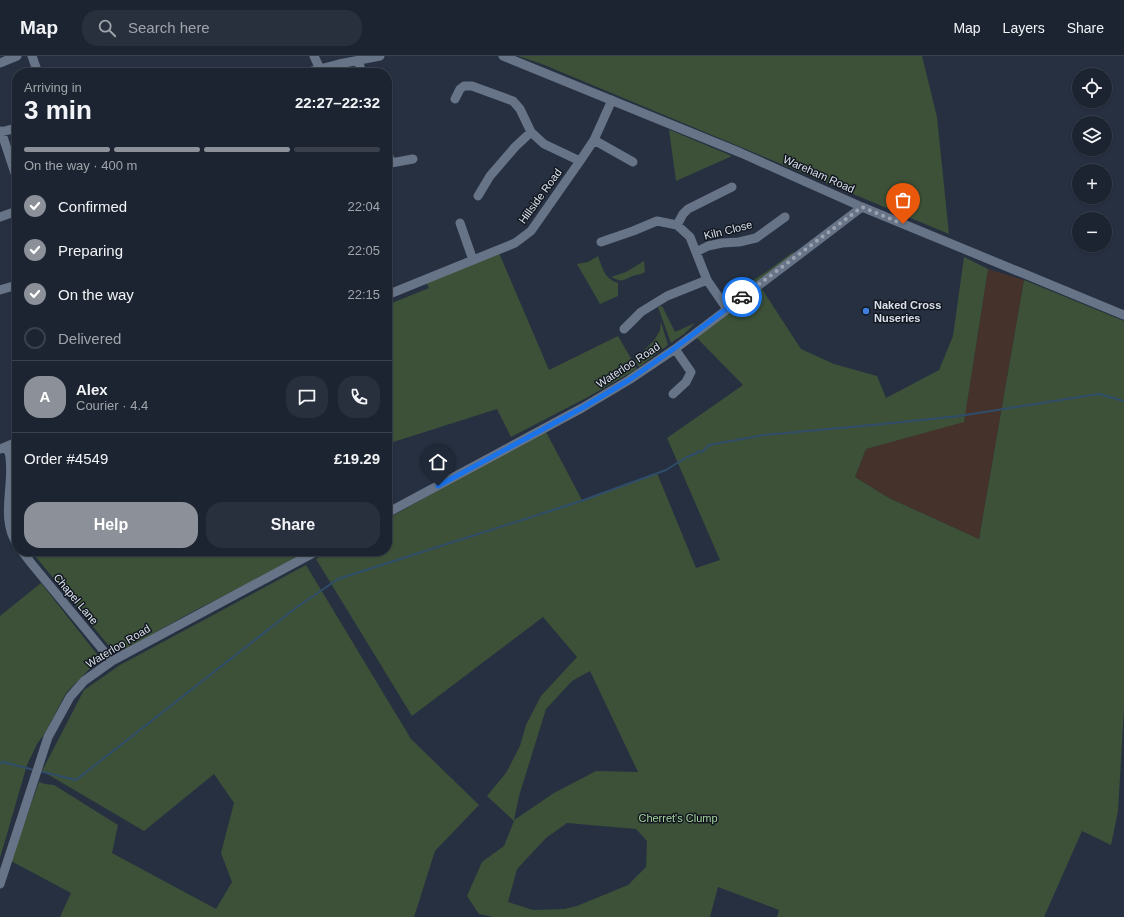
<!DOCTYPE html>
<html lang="en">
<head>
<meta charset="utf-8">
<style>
	body { margin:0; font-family:Helvetica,sans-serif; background:#29303d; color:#f1f3f6; height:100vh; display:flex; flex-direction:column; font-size:15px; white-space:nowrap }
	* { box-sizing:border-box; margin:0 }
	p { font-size:13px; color:#a0a4ab }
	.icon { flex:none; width:22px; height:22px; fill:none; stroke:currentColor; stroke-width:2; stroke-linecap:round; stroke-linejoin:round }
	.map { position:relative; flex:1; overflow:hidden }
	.side { position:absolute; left:12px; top:12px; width:380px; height:488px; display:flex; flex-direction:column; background:#1c2431; border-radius:16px; box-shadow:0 1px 3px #0004,0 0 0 1px #3a414d }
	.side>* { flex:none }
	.tools { position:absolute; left:1072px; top:12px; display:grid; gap:8px }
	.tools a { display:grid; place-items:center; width:40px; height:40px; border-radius:50%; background:#1c2431; box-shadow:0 1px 3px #0004,0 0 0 1px #3a414d; font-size:20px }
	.pin { position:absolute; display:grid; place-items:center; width:34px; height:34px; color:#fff; margin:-41px -17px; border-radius:50% 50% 50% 0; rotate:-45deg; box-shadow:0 0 4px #0007 }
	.pin .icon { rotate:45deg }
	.courier { position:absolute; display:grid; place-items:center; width:40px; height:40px; margin:-20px; border:3px solid #1a73e8; border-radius:50%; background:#fff; color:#222; box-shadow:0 1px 5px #0007 }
	.summary em { font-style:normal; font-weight:800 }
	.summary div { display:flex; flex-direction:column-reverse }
	.summary { display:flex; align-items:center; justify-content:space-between; height:68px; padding:0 12px }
	h1 { font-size:26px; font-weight:800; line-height:30px }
	.bar { display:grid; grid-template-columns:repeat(4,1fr); gap:6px 4px; align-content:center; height:48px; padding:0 12px }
	.bar i { height:5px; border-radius:3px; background:#3a414d }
	.bar .on { background:#8c9099 }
	.bar p { grid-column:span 4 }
	.line { display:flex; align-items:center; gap:10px; padding:0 12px; border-top:1px solid #3a414d }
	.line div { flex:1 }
	.round { display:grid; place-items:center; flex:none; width:42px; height:42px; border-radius:16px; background:#29303d }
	ol { padding:0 12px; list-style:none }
	li { display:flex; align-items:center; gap:12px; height:44px }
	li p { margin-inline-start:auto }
	li .icon { padding:4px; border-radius:50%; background:#8c9099; color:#fff; stroke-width:4 }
	li:last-child { color:#a0a4ab }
	li i { width:22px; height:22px; border:2px solid #3a414d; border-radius:50% }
	.primary-button { display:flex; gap:8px; margin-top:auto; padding:8px 12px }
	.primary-button a { flex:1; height:46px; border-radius:16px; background:#8c9099; color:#fff; font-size:16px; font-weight:800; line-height:46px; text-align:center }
	.primary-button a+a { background:#29303d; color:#f1f3f6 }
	header { display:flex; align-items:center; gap:24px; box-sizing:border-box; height:56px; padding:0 20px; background:#1c2431; border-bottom:1px solid #3a414d }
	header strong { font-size:19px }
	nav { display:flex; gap:22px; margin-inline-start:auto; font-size:14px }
	.search { width:280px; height:36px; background:#29303d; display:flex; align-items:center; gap:10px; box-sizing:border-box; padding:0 14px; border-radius:16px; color:#a0a4ab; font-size:15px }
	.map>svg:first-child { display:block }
	.industrial { fill:#45322b }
	.green { fill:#3c5138; fill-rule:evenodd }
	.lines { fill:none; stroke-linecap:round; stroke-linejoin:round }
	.stream { stroke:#2f4d6a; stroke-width:2 }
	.minor { stroke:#677387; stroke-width:9 }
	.done { stroke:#9aa2b0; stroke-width:4; stroke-dasharray:0 7.2 }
	.route { stroke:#1a73e8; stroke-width:5 }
	.shop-dot { fill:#3f7fe0; stroke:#131820; stroke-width:1.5 }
	.labels { text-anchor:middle; stroke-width:3; stroke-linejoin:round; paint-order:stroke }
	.street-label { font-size:11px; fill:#d9e0eb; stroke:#131820 }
	.poi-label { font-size:11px; font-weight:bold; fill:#d9e0eb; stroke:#131820; text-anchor:start }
	.park-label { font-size:11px; fill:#a5d49d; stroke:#131820 }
</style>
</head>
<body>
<header>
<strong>Map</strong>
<div class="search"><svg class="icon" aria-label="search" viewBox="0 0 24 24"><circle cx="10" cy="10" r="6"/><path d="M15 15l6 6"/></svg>Search here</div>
<nav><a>Map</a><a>Layers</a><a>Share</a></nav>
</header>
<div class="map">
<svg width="1124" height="861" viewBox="0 0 1124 861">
	<rect width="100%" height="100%" fill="#263041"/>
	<path class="industrial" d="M988,213l36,11 -45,259 -90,-41 -34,-21 11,-28 98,-28z"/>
	<path class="green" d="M518,0h404l15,61 12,117 -407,-170z
		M669,74h1l62,26 -56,25z
		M793,196l1,2 -61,47 -4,1 -5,-3 42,-27z
		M499,197l50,117 69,-34 19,33 -49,28 -77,40 -14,-28 -110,35v-139l42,-17 -3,-6z
		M598,200c5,13 6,22 20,27v13l-18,8 -23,-40 11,-2z
		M964,201l24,12 -24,153 -98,27 -11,28 34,21 90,41 45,-259 100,41v388l-6,102 -7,34 -29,-14 -38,86h-267l2,-7 -61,-23 -8,30h-217l-14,-3 -12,-18 15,-34 22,-16 10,-25 -27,-25 19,-23 14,-27 6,-21 15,-29 36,-39 -34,-40 -131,99 -96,-157 14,-8h57v-32l158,-89 37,70 75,-27 39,95 24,-8 -53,-122 76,-53 -48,-49 65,-50 41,63 33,15 43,12 9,22 53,-28 14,-34zM590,615l48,101 -42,-1 -42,22 -40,27 5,-24 27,-87 26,-28zM567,767l69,6 11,12 -1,26 -18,18 -51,21 -13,3 -31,1 -25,-8 9,-33 29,-31z
		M644,205l1,11c-4,3 -8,2 -12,4 -11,4 -10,7 -22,1l15,-5z
		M662,250l13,26 20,-9 -11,11 -13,9 -13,-36z
		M661,266l7,23 -29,22 -4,-7 20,-21 5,-9z
		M31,495h276l-23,14 -92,47 -66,37 -13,2z
		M306,509l105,174 68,66 -44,46 -21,66h-354l11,-24 -60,-32 28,-79 6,2 9,1 64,40 -6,28 104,56 16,-27 -11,-29 13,-50 -20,-29 -70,57 -102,-60 42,-81 36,-25z
		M41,527l59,75 -34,35 -21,40 -8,11 -10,21 -27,93v-242z"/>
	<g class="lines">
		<path class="stream" d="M0,707l3,-1 31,8
			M39,715l37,9 221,-173 41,-28 243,-78 85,-31 21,-13 10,-4 1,-2 4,1 7,-7 55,-10 119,-11 76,-8 140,-22 25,7"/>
		<path class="minor" d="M32,0l6,17
			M314,0l6,13 2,3
			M503,0l238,97 121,54 262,108
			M358,4l4,13
			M0,7l17,-7
			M304,17l35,-9 41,-8
			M455,43l5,-10 4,-3h8l41,15 7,8 11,23 13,12 36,17
			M1,75l16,48
			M0,76l17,-4
			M594,84l39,22
			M387,94l4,13 22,-4
			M478,140l12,-20 25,-29 16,-15
			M0,161l17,-6
			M460,167l13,37
			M677,169l6,-11 5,-5 44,-22
			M601,186l32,-11 24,-10 20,4 13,12 17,43 20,29
			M696,196l12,-6 14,-3 17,-1 17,-4 29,-21
			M0,234l17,-5
			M387,239l128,-52 16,-12 49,-70 14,-21 18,-40
			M624,273l17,-17 26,-16 40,-16
			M673,338l13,-12 5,-10 -16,-23
			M6,391c2,3 4,7 4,11 4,29 -10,60 7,86
			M0,393l17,-7
			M387,457l195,-105 47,-28 46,-31 187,-142
			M22,495l9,12 81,98
			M0,828l48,-147 22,-40 14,-16 28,-20 205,-110"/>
	</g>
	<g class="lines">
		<path class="done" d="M742,241l120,-90 41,17"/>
		<path class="route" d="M438,430l144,-78 47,-28 46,-32 67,-51"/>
	</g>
	<circle class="shop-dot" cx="866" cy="255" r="4"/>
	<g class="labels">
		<g class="street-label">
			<text transform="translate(819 118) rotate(24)" y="4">Wareham Road</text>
			<text transform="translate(540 140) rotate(-54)" y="4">Hillside Road</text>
			<text transform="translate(728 174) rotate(-14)" y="4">Kiln Close</text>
			<text transform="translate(628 309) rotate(-33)" y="4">Waterloo Road</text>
			<text transform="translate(76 543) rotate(50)" y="4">Chapel Lane</text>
			<text transform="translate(118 590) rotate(-31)" y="4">Waterloo Road</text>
		</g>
		<g class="poi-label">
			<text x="874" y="253">Naked Cross<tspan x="874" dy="13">Nuseries</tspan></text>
		</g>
		<g class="park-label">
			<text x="678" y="766">Cherret's Clump</text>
		</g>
	</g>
</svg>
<div class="tools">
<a><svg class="icon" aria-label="locate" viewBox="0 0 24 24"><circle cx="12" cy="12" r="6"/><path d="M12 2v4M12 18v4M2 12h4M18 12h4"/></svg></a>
<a><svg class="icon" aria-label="layers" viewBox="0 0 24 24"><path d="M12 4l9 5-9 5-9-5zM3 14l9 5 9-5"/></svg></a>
<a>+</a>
<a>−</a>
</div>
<div class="pin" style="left:903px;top:168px;background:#ea580c"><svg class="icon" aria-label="bag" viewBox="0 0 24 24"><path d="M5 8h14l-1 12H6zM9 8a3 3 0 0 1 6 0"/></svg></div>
<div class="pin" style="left:438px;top:430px;background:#1f2937"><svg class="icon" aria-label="home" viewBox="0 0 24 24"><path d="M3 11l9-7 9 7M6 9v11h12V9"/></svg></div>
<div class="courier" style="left:742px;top:241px"><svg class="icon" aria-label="car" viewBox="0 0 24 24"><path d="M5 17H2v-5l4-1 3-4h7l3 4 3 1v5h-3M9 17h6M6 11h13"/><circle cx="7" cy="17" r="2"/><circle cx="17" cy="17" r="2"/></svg></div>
<section class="side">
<div class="summary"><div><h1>3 min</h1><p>Arriving in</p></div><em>22:27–22:32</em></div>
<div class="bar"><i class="on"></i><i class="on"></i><i class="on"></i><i></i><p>On the way · 400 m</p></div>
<ol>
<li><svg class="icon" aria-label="check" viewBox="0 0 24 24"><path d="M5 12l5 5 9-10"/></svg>Confirmed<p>22:04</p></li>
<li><svg class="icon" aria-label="check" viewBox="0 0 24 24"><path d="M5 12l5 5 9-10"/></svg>Preparing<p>22:05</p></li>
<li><svg class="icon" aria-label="check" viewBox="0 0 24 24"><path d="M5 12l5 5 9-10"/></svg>On the way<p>22:15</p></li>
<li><i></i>Delivered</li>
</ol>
<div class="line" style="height:72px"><b class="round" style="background:#8c9099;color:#fff">A</b><div><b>Alex</b><p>Courier · 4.4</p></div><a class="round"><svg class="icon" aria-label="chat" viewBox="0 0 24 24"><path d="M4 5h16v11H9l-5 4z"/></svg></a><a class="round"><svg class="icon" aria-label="phone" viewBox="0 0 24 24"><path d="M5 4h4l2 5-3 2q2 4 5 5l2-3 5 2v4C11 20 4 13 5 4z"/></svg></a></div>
<div class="line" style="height:52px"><div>Order #4549</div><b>£19.29</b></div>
<div class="primary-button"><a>Help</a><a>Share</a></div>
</section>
</div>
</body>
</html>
